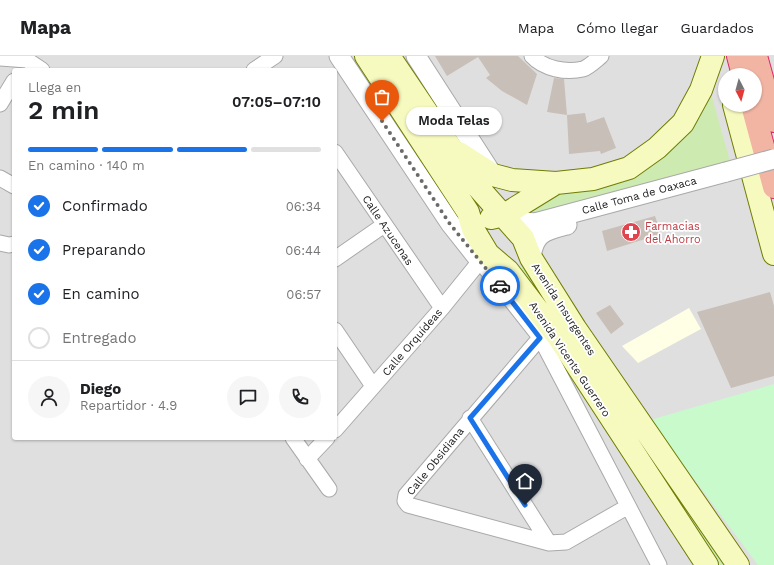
<!DOCTYPE html>
<html lang="es">
<head>
<meta charset="utf-8">
<style>
	body { margin:0; font-family:"Work Sans",sans-serif; background:#f6f6f6; color:#202124; height:100vh; display:flex; flex-direction:column; font-size:15px; white-space:nowrap }
	* { box-sizing:border-box; margin:0 }
	p { font-size:13px; color:#757577 }
	.icon { flex:none; width:22px; height:22px; fill:none; stroke:currentColor; stroke-width:2; stroke-linecap:round; stroke-linejoin:round }
	.map { position:relative; flex:1; overflow:hidden }
	.side { position:absolute; left:12px; top:12px; width:325px; height:372px; display:flex; flex-direction:column; background:#fff; border-radius:4px; box-shadow:0 1px 3px #0004 }
	.side>* { flex:none }
	.needle { width:26px; rotate:174deg }
	.tools { position:absolute; left:718px; top:12px; display:grid; gap:8px }
	.tools a { display:grid; place-items:center; width:44px; height:44px; border-radius:50%; background:#fff; box-shadow:0 1px 3px #0004; font-size:20px }
	.pin { position:absolute; display:grid; place-items:center; width:34px; height:34px; color:#fff; margin:-41px -17px; border-radius:50% 50% 50% 0; rotate:-45deg; box-shadow:0 0 4px #0007 }
	.pin .icon { rotate:45deg }
	.courier { position:absolute; display:grid; place-items:center; width:40px; height:40px; margin:-20px; border:3px solid #1a73e8; border-radius:50%; background:#fff; color:#222; box-shadow:0 1px 5px #0007 }
	.bubble { position:absolute; height:28px; border-radius:14px; background:#fff; box-shadow:0 1px 3px #0004; font-size:13px; font-weight:600; line-height:28px; text-align:center }
	.head em { font-style:normal; font-weight:600 }
	.head div { display:flex; flex-direction:column-reverse }
	.head { display:flex; align-items:center; justify-content:space-between; height:68px; padding:0 16px }
	h1 { font-size:26px; font-weight:600; line-height:30px }
	.bar { display:grid; grid-template-columns:repeat(4,1fr); gap:6px 4px; align-content:center; height:48px; padding:0 16px }
	.bar i { height:5px; border-radius:3px; background:#e0e0e0 }
	.bar .current { background:#1a73e8 }
	.bar p { grid-column:span 4 }
	.line { display:flex; align-items:center; gap:10px; padding:0 16px; border-top:1px solid #e0e0e0 }
	.line div { flex:1 }
	.round { display:grid; place-items:center; flex:none; width:42px; height:42px; border-radius:21px; background:#f6f6f6 }
	ol { padding:0 16px; list-style:none }
	li { display:flex; align-items:center; gap:12px; height:44px }
	li p { margin-inline-start:auto }
	li .icon { padding:4px; border-radius:50%; background:#1a73e8; color:#fff; stroke-width:4 }
	li:last-child { color:#757577 }
	li i { width:22px; height:22px; border:2px solid #e0e0e0; border-radius:50% }
	header { display:flex; align-items:center; gap:24px; box-sizing:border-box; height:56px; padding:0 20px; background:#fff; border-bottom:1px solid #e0e0e0 }
	header strong { font-size:19px }
	nav { display:flex; gap:22px; margin-inline-start:auto; font-size:14px }
	.map>svg:first-child { display:block }
	.residential { fill:#e0dfdf; fill-rule:evenodd }
	.education { fill:#ffffe5 }
	.grass { fill:#cdebb0 }
	.park { fill:#c8facc }
	.building { fill:#c7bfb8 }
	.lines { fill:none; stroke-linecap:round; stroke-linejoin:round }
	.minor-casing { stroke:#a9a9a9; stroke-width:17 }
	.tertiary-casing { stroke:#a9a9a9; stroke-width:21 }
	.secondary-casing { stroke:#707d05; stroke-width:24 }
	.trunk-casing { stroke:#dc2a67; stroke-width:24 }
	.minor { stroke:#fff; stroke-width:15 }
	.tertiary { stroke:#fff; stroke-width:19 }
	.secondary { stroke:#f7fabf; stroke-width:22 }
	.trunk { stroke:#f2b4a3; stroke-width:22 }
	.tertiary-bridge-casing { stroke:#a9a9a9; stroke-width:21; stroke-linecap:butt }
	.tertiary-bridge { stroke:#fff; stroke-width:19 }
	.done { stroke:#6b6a68; stroke-width:4; stroke-dasharray:0 7.2 }
	.route { stroke:#1a73e8; stroke-width:5 }
	.labels { text-anchor:middle; stroke-width:3.5; stroke-linejoin:round; paint-order:stroke }
	.street-label { font-size:11px; fill:#222; stroke:#fff }
	.health-label { font-size:11px; fill:#be3a42; stroke:#fff; text-anchor:start }
</style>
</head>
<body>
<header>
<strong>Mapa</strong>
<nav><a>Mapa</a><a>Cómo llegar</a><a>Guardados</a></nav>
</header>
<div class="map">
<svg width="774" height="509" viewBox="0 0 774 509">
	<rect width="100%" height="100%" fill="#f2efe9"/>
	<path class="residential" d="M0,0h774v509h-774zM14,14h321v368h-321zM725,19h30v30h-30z"/>
	<path class="education" d="M689,252l12,21 -63,34 -16,-17z"/>
	<path class="grass" d="M707,23l23,82 -194,53 -11,-6 6,-10 96,-28z
		M524,211l204,298h-8l-74,-106 -128,-188z"/>
	<path class="park" d="M774,328v181h-16l-108,-145z"/>
	<path class="building" d="M435,0h83l19,18 -10,31 -25,-14 -16,-13 4,-3 -12,-18 -31,19z
		M554,22l10,1 3,36 -20,-3z
		M585,57l2,10 17,-6 12,31 -15,6 -1,-3 -31,3 -2,-39z
		M655,160l6,18 -54,17 -5,-20z
		M770,236l4,14v70l-43,12 -34,-76z
		M610,249l14,19 -13,10 -15,-21z"/>
	<g class="lines">
		<g class="minor-casing">
			<path id="minor" d="M532,0c12,13 34,17 51,13 6,-2 13,-9 18,-13
				M0,2l27,2 15,10
				M254,14l21,-14
				M0,48l14,-23
				M335,96l107,156
				M0,122l14,8
				M0,187l9,2 5,-1
				M335,203l49,-34
				M335,274l38,56
				M545,276l-139,163 -1,6 3,4 141,38 17,-1 61,-35
				M470,362l79,125
				M335,374l107,-122 38,-47 60,76 119,228
				M293,382l36,51
				M307,403l20,-21"/>
		</g>
		<g class="tertiary-casing">
			<path id="tertiary" d="M339,0l111,167 30,38 8,-7
				M416,0l76,118
				M504,159l21,7 10,1 191,-51
				M531,202c3,-25 13,-27 36,-33"/>
		</g>
		<g class="secondary-casing">
			<path id="secondary" d="M366,0l102,156 5,17 15,25 20,17 51,67 148,227
				M389,0l87,129 47,53 8,20 44,70 163,237
				M734,49l40,149
				M459,97l34,22 19,5 44,3 37,-4 36,-11 28,-20 26,-25 18,-33 12,-34
				M491,162l13,-3 52,-32"/>
		</g>
		<g class="trunk-casing">
			<path id="trunk" d="M738,0l5,19
				M756,0l18,65
				M752,49l22,82"/>
		</g>
		<use href="#minor" class="minor"/>
		<use href="#tertiary" class="tertiary"/>
		<use href="#secondary" class="secondary"/>
		<use href="#trunk" class="trunk"/>
		<g class="tertiary-bridge-casing">
			<path id="tertiary-bridge" d="M726,116l48,-13"/>
		</g>
		<use href="#tertiary-bridge" class="tertiary-bridge"/>
	</g>
	<g class="lines">
		<path class="done" d="M382,65l68,103 50,62"/>
		<path class="route" d="M500,230l40,52 -70,80 55,87"/>
	</g>
	<defs>
		<g id="pharmacy-disc" transform="scale(1)"><circle r="9.5" fill="#e0444e" stroke="#fff"/><path d="M-2-6h4v4h4v4h-4v4h-4v-4h-4v-4h4Z" fill="#fff"/></g>
	</defs>
	<g fill-rule="evenodd">
		<use href="#pharmacy-disc" x="631" y="176"/>
	</g>
	<g class="labels">
		<g class="street-label">
			<text transform="translate(639 139) rotate(-15)" y="4">Calle Toma de Oaxaca</text>
			<text transform="translate(388 174) rotate(56)" y="4">Calle Azucenas</text>
			<text transform="translate(564 253) rotate(57)" y="4">Avenida Insurgentes</text>
			<text transform="translate(412 286) rotate(-49)" y="4">Calle Orquídeas</text>
			<text transform="translate(570 303) rotate(56)" y="4">Avenida Vicente Guerrero</text>
			<text transform="translate(435 405) rotate(-51)" y="4">Calle Obsidiana</text>
		</g>
		<g class="health-label">
			<text x="645" y="174">Farmacias<tspan x="645" dy="13">del Ahorro</tspan></text>
		</g>
	</g>
</svg>
<div class="tools">
<a><svg class="needle" viewBox="-14 -14 28 28"><path d="M0-13l5 13h-10z" fill="#e53935"/><path d="M0 13l5-13h-10z" fill="#757577"/></svg></a>
</div>
<div class="pin" style="left:382px;top:65px;background:#ea580c"><svg class="icon" aria-label="bag" viewBox="0 0 24 24"><path d="M5 8h14l-1 12H6zM9 8a3 3 0 0 1 6 0"/></svg></div>
<div class="pin" style="left:525px;top:449px;background:#1f2937"><svg class="icon" aria-label="home" viewBox="0 0 24 24"><path d="M3 11l9-7 9 7M6 9v11h12V9"/></svg></div>
<div class="courier" style="left:500px;top:230px"><svg class="icon" aria-label="car" viewBox="0 0 24 24"><path d="M5 17H2v-5l4-1 3-4h7l3 4 3 1v5h-3M9 17h6M6 11h13"/><circle cx="7" cy="17" r="2"/><circle cx="17" cy="17" r="2"/></svg></div>
<div class="bubble" style="left:406px;top:51px;width:96px">Moda Telas</div>
<section class="side">
<div class="head"><div><h1>2 min</h1><p>Llega en</p></div><em>07:05–07:10</em></div>
<div class="bar"><i class="current"></i><i class="current"></i><i class="current"></i><i></i><p>En camino · 140 m</p></div>
<ol>
<li><svg class="icon" aria-label="check" viewBox="0 0 24 24"><path d="M5 12l5 5 9-10"/></svg>Confirmado<p>06:34</p></li>
<li><svg class="icon" aria-label="check" viewBox="0 0 24 24"><path d="M5 12l5 5 9-10"/></svg>Preparando<p>06:44</p></li>
<li><svg class="icon" aria-label="check" viewBox="0 0 24 24"><path d="M5 12l5 5 9-10"/></svg>En camino<p>06:57</p></li>
<li><i></i>Entregado</li>
</ol>
<div class="line" style="height:72px"><a class="round"><svg class="icon" aria-label="person" viewBox="0 0 24 24"><circle cx="12" cy="8" r="4"/><path d="M4 21q1-7 8-7t8 7"/></svg></a><div><b>Diego</b><p>Repartidor · 4.9</p></div><a class="round"><svg class="icon" aria-label="chat" viewBox="0 0 24 24"><path d="M4 5h16v11H9l-5 4z"/></svg></a><a class="round"><svg class="icon" aria-label="phone" viewBox="0 0 24 24"><path d="M5 4h4l2 5-3 2q2 4 5 5l2-3 5 2v4C11 20 4 13 5 4z"/></svg></a></div>
</section>
</div>
</body>
</html>
